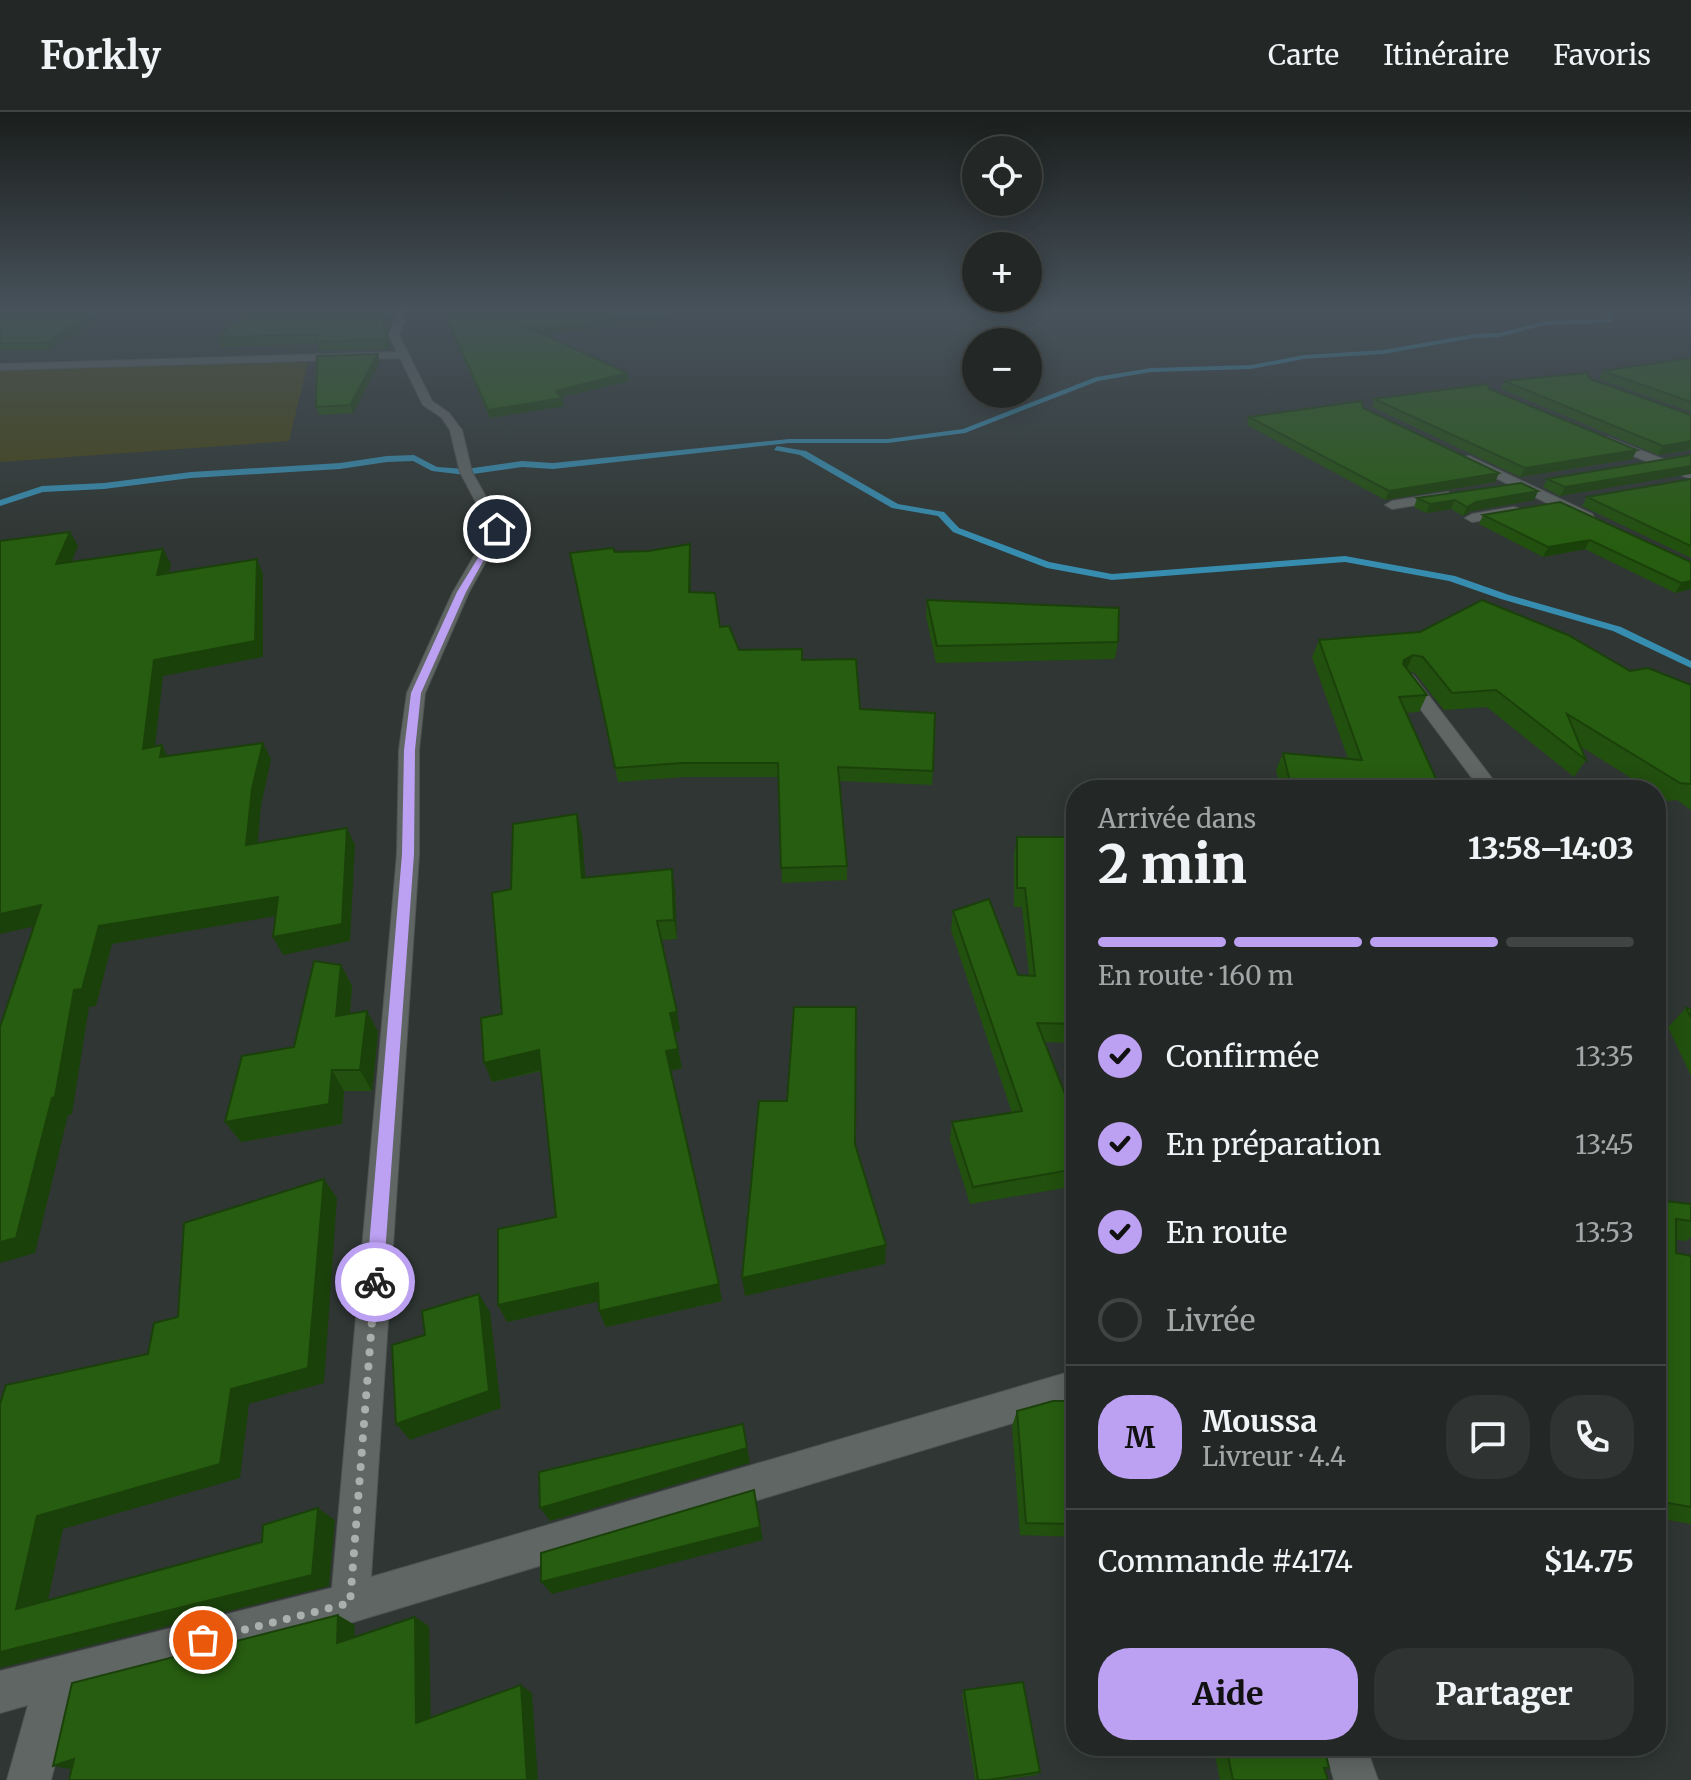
<!DOCTYPE html>
<html lang="fr">
<head>
<meta charset="utf-8">
<style>
	body { margin:0; font-family:Merriweather,serif; background:#2f3432; color:#f1f3f6; height:100vh; display:flex; flex-direction:column; font-size:30px; white-space:nowrap }
	* { box-sizing:border-box; margin:0 }
	p { font-size:26px; color:#a3a6a7 }
	.icon { flex:none; width:44px; height:44px; fill:none; stroke:currentColor; stroke-width:2; stroke-linecap:round; stroke-linejoin:round }
	.map { position:relative; flex:1; overflow:hidden }
	.sheet { position:absolute; left:1066px; top:668px; width:600px; height:976px; display:flex; flex-direction:column; background:#232826; border-radius:32px; box-shadow:0 4px 20px #0003,0 0 0 2px #404443 }
	.sheet>* { flex:none }
	.controls { position:absolute; left:962px; top:24px; display:grid; gap:16px }
	.controls a { display:grid; place-items:center; width:80px; height:80px; border-radius:50%; background:#232826; box-shadow:0 4px 20px #0003,0 0 0 2px #404443; font-size:40px }
	.pin { position:absolute; display:grid; place-items:center; width:68px; height:68px; color:#fff; margin:-34px; border:4px solid #fff; border-radius:50%; box-shadow:0 2px 8px #0007 }
	.courier { position:absolute; display:grid; place-items:center; width:80px; height:80px; margin:-40px; border:6px solid #bca0f2; border-radius:50%; background:#fff; color:#222; box-shadow:0 2px 10px #0007 }
	.summary em { font-style:normal; font-weight:800 }
	.summary div { display:flex; flex-direction:column-reverse }
	.summary { display:flex; align-items:center; justify-content:space-between; height:136px; padding:0 32px }
	h1 { font-size:52px; font-weight:800; line-height:60px }
	.bar { display:grid; grid-template-columns:repeat(4,1fr); gap:12px 8px; align-content:center; height:96px; padding:0 32px }
	.bar i { height:10px; border-radius:6px; background:#404443 }
	.bar .active { background:#bca0f2 }
	.bar p { grid-column:span 4 }
	.line { display:flex; align-items:center; gap:20px; padding:0 32px; border-top:2px solid #404443 }
	.line div { flex:1 }
	.round { display:grid; place-items:center; flex:none; width:84px; height:84px; border-radius:32px; background:#2f3432 }
	ol { padding:0 32px; list-style:none }
	li { display:flex; align-items:center; gap:24px; height:88px }
	li p { margin-inline-start:auto }
	li .icon { padding:8px; border-radius:50%; background:#bca0f2; color:#111; stroke-width:4 }
	li:last-child { color:#a3a6a7 }
	li i { width:44px; height:44px; border:4px solid #404443; border-radius:50% }
	.action { display:flex; gap:16px; margin-top:auto; padding:16px 32px }
	.action a { flex:1; height:92px; border-radius:32px; background:#bca0f2; color:#111; font-size:32px; font-weight:800; line-height:92px; text-align:center }
	.action a+a { background:#2f3432; color:#f1f3f6 }
	header { display:flex; align-items:center; gap:48px; box-sizing:border-box; height:112px; padding:0 40px; background:#232826; border-bottom:2px solid #404443 }
	header strong { font-size:38px }
	nav { display:flex; gap:44px; margin-inline-start:auto; font-size:28px }
	.map>svg:first-child { display:block }
	.green { fill:#464514 }
	.lines { fill:none; stroke-linecap:round; stroke-linejoin:round }
	.stream { fill:#378db0; fill-rule:evenodd }
	.street-casing { stroke:#4f5452; stroke-width:2 }
	.street { fill:#606664; fill-rule:evenodd }
	.wall { fill:#22500e }
	.shaded-wall { fill:#1b410b }
	.building { fill:#275d10; stroke:#1b410b; stroke-width:2 }
	.route { fill:#bca0f2 }
	.done { stroke:#aab0ad; stroke-width:8; stroke-dasharray:0 14.4 }
</style>
</head>
<body>
<header>
<strong>Forkly</strong>
<nav><a>Carte</a><a>Itinéraire</a><a>Favoris</a></nav>
</header>
<div class="map">
<svg width="1691" height="1668" viewBox="0 0 1691 1668">
	<rect width="100%" height="100%" fill="#2f3633"/>
	<path class="green" d="M308,250l-19,79 -289,21v-92z"/>
	<g class="lines">
		<path class="stream" d="M1606,197h6l1,13 -67,3 -47,12 -25,1 -91,16 -79,5 -53,10 -100,3 -53,9 -133,52 -77,10h-99l-236,26 -31,-2 -56,8 -34,-4 -19,-10 -26,1 -47,7 -149,9 -87,11 -61,3 -43,14v-6l42,-14 62,-3 87,-11 149,-9 47,-7 27,-1 23,12 29,2 56,-8 31,2 236,-24h99l75,-10 133,-52 55,-9 100,-3 53,-10 79,-5 91,-16 25,-1 47,-12 62,-2z
			M777,334l29,5 92,53 46,8 15,16 90,34 63,12 233,-18 110,20 54,19 112,32 70,34v7l-78,-37 -112,-32 -52,-18 -104,-19 -233,18 -65,-12 -94,-36 -15,-16 -46,-8 -92,-53 -26,-5z"/>
		<g class="street-casing">
			<path id="street" d="M399,197h9l-9,26 33,66 17,12 13,17 10,42 32,57 -35,63 -44,101 -6,57v104l-48,723 705,-207v34l-726,219 -277,71 -22,86h-44l21,-75 -28,8v-42l332,-83 65,-734 2,-104 8,-57 46,-101 37,-63 -30,-57 -10,-42 -9,-13 -18,-12 -23,-47 -400,12v-6l397,-12 -8,-17z
				M1607,325l84,33v9l-88,-35v-6z
				M1469,344l123,58 2,3 -12,3 -117,-57v-6z
				M1448,380l7,4 -2,3 -61,10 -7,-4 7,-4z
				M1513,395l5,1v6l-46,8 -7,-4 7,-4z
				M1407,562l6,1 88,115h-20l-83,-111z
				M1324,1634h42l12,34h-44z"/>
		</g>
		<use href="#street" class="street"/>
	</g>
	<path class="wall" d="M0,197h116l-66,41h-50z
		M250,197h146l-9,24 3,11 -3,5 -68,2 -2,-7 -97,3 -3,-10z
		M441,197h218l11,12 -128,13 85,39 2,8 -67,16 2,9 -74,12z
		M1691,246v54l-92,-33 4,-8z
		M380,250l-27,51 -34,2 -3,-8z
		M1504,269l187,34v35l-33,5 -157,-66z
		M1489,277l143,70 -112,18 -148,-70 2,-8z
		M1363,296l136,65 -4,9 -110,18 -138,-75 2,-8z
		M1691,343l-131,41 -17,-9 4,-8z
		M1691,367v79l-109,-52 5,-9z
		M1538,379l-4,9 -63,11 -8,5 -12,-7 -25,4 -12,-6 3,-9z
		M1483,403l208,47v27l-16,4 -90,-44 -42,8 -64,-33z
		M690,432l1,13v35l48,58 63,10 131,111 -1,14 -93,-4 8,85v14l-65,3 -3,-106h-95l-66,5 -48,-229 79,-2z
		M927,488l191,42 -3,17 -179,4 -10,-47z
		M1319,528l311,31 61,14v125l-14,-10 -10,1 -11,-7v-4h-6l-70,-44 6,14 -12,17 -87,-70 -43,3 -29,-37 -6,-1 18,23 -8,17 -13,1 35,77h-160l-5,-20 7,-17 65,6 -36,-102z
		M577,702l5,20 3,44 90,11 2,50 -16,1 19,91 -6,2 8,35 -12,3 52,230 -116,26 -7,-16v-10l-92,21 -9,-17 58,-88 -15,-146 -49,11 10,-68 9,-125z
		M1017,725h59v206l-32,-1 32,80v64l-106,18 -20,-64 2,-18 60,-9 -61,-183 2,-19 65,64h11l-7,-68h-8v-52z
		M341,853l11,21 -2,27 17,-2 11,21 -6,59h-28l-2,33 -101,18 -16,-20 69,-75z
		M1686,896l5,1v67l-23,-49z
		M1656,1088l35,4v33l-5,4 -10,-1v13l15,3v268l-35,-6z
		M1076,1289v136l-56,-2 -8,-109 5,-15z
		M964,1578l76,82 -4,3 -33,5h-28l-13,-85z
		M1213,1634h111l5,22 -4,1 3,11h-108z"/>
	<path class="shaded-wall" d="M101,197h15l-66,41 -4,-7z
		M390,197h6l-10,25 -3,-10z
		M669,202l1,7 -139,15 -2,-8z
		M387,222l3,10 -3,5 -3,-10z
		M378,242l2,8 -27,51 -3,-8z
		M627,261l2,8 -72,17 -1,-7z
		M562,286l2,8 -74,12 -2,-8z
		M1691,329l-1,8 -32,6 5,-9z
		M1637,338l-5,9 -112,18 5,-9z
		M1691,354v8l-131,22 5,-9z
		M1499,361l-4,9 -110,18 4,-9z
		M1538,379l-4,9 -63,11 -8,5 4,-9 9,-5z
		M1455,388l-4,9 -25,4 4,-9z
		M70,420l8,14 -13,33 -9,-15z
		M1590,428l-5,9 -42,8 5,-10z
		M690,432l1,13v48l-2,-13z
		M163,437l8,15 -6,26 -8,-15z
		M257,447l6,15v83l-100,19 -10,89 -10,-16 11,-89z
		M1691,469v8l-16,4 6,-10z
		M1413,543l-7,16 -9,5 7,-16z
		M263,631l8,16 -10,47 -5,56 -10,-17 6,-56z
		M162,633l9,17 -11,-5z
		M577,702l5,20 5,64 -5,-20z
		M347,716l8,17 -5,96 -67,14 -10,-18z
		M672,757l3,20 2,50 -3,-19z
		M278,785l10,17 -176,30 -16,62 -7,1 -17,107 -4,1 -33,138 -35,10v-21l74,-252 25,-64z
		M41,793l13,17 -54,12v-20z
		M341,853l11,21 -4,51 -12,-21z
		M367,899l11,21 -6,59 -12,-21z
		M677,900l3,19 -7,2 -3,-20z
		M678,937l4,19 -12,3 -4,-20z
		M539,938l6,19 -53,13 -8,-19z
		M332,958l12,21 -2,33 -101,18 -16,-20z
		M324,1067l13,19 -13,185 -75,21 -9,74 -177,51 -19,90 -28,-10 21,-93 194,-127z
		M886,1133l-1,19 -140,32 -3,-18z
		M598,1171l7,17 -98,22 -9,-17z
		M719,1172l3,17 -116,26 -7,-16z
		M479,1182l11,18 11,96 -91,32 -14,-16z
		M743,1312l7,39 -200,58 -10,-13z
		M754,1378l9,50 -211,54 -11,-12z
		M318,1396l17,12 -6,66 -329,82v-16l312,-77z
		M338,1503l17,10 -1,27 -17,-9z
		M415,1505l14,9 2,103 -15,-6z
		M521,1573l11,8 6,87h-11z
		M74,1647l7,12 -28,-5z"/>
	<path class="building" d="M0,197h101l-55,34h-46z
		M250,197h140l-7,15 4,10 -3,5 -68,3v-7l-99,2z
		M443,197h216l10,5 -140,14 98,45 -71,18 6,7 -74,12z
		M378,242l-28,51 -34,2 1,-51z
		M1691,246v44l-88,-31z
		M1587,261l3,6 101,36v26l-28,5 -159,-65z
		M1487,272l2,5 148,61 -112,18 -151,-69z
		M1362,289l1,7 136,65 -110,18 -140,-74z
		M1691,343v11l-126,21 -18,-8z
		M1691,367v67l-104,-49z
		M1521,371l17,8 -62,11 -9,5 -12,-7 -25,4 -13,-6z
		M1560,390l131,60v19l-10,2 -91,-43 -42,7 -65,-32z
		M70,420l-14,32 107,-15 -6,26 100,-16 -2,82 -101,19 -11,89 19,-4 -2,12 103,-14 -11,46 -6,56 101,-17 -5,96 -69,13 5,-40 -179,29 -17,63 -8,1 -19,107 -3,1 -36,140 -16,4v-215l41,-122 -41,9v-373z
		M690,432l-1,48 26,1 5,34 9,-1 10,24 63,-1v11l54,-1 4,50 75,4 -2,58 -95,-4 9,99 -66,2 -3,-105h-96l-67,5 -45,-215 43,-5 2,4 34,-1z
		M927,488l192,8 -1,34 -181,4z
		M1482,488l86,35 62,36 18,-3 43,17v99l-11,-1 -113,-69 19,46 -90,-70 -44,3 -29,-36 -10,-2 -9,5 -1,4 24,31 -28,2 42,93h-149l-9,-37 79,7 -43,-120 101,-8z
		M577,702l5,64 90,-9 2,51 -17,1 20,91 -7,1 8,36 -12,2 53,233 -120,27 -1,-28 -100,22v-76l58,-12 -17,-167 -55,13 -3,-45 21,-4 -10,-121 19,-4 2,-65z
		M1017,725h59v187l-39,-1 39,99v47l-103,18 -21,-65 70,-11 -69,-200 36,-12 29,76 17,1 -10,-88h-8z
		M314,849l27,4 -5,51 31,-5 -7,59h-28l-3,34 -104,18 17,-66 52,-9z
		M794,895h62l-1,137 31,101 -144,33 17,-177h28z
		M1686,896l5,1v8z
		M324,1067l-16,189 -77,21 -11,75 -183,52 -21,93 246,-67 1,-17 55,-17 -6,67 -312,77v-248l6,-19 142,-31 6,-31 24,-6 6,-94z
		M1656,1088l35,4v17l-15,-2v34l15,3v251l-35,-6z
		M479,1182l10,97 -93,33 -4,-79 33,-10 -3,-24z
		M1053,1289h23v123l-50,-1 -9,-112z
		M743,1312l4,24 -207,60 -1,-36z
		M754,1378l6,37 -219,55v-29z
		M338,1503l-1,28 78,-26 1,106 105,-38 6,95h-458l5,-21 -21,7 19,-83z
		M1023,1570l17,90 -52,8h-10l-14,-90z
		M1226,1634h98l5,22h-5l4,12h-95z"/>
	<linearGradient id="sky" x2="0" y2="1"><stop stop-color="#1a1e1c"/><stop offset="0.46" stop-color="#47525b"/><stop offset="1" stop-color="#47525b" stop-opacity="0"/></linearGradient>
	<rect width="1691" height="430" fill="url(#sky)"/>
	<path class="route" d="M497,415l4,2 -35,63 -45,101 -6,57 -1,104 -31,428 -2,6 -6,3 -6,-3 -3,-6 36,-428 2,-104 7,-57 46,-101z"/>
	<g class="lines">
		<path class="done" d="M203,1528l147,-37 25,-321"/>
	</g>
</svg>
<div class="controls">
<a><svg class="icon" aria-label="locate" viewBox="0 0 24 24"><circle cx="12" cy="12" r="6"/><path d="M12 2v4M12 18v4M2 12h4M18 12h4"/></svg></a>
<a>+</a>
<a>−</a>
</div>
<div class="pin" style="left:203px;top:1528px;background:#ea580c"><svg class="icon" aria-label="bag" viewBox="0 0 24 24"><path d="M5 8h14l-1 12H6zM9 8a3 3 0 0 1 6 0"/></svg></div>
<div class="pin" style="left:497px;top:417px;background:#1f2937"><svg class="icon" aria-label="home" viewBox="0 0 24 24"><path d="M3 11l9-7 9 7M6 9v11h12V9"/></svg></div>
<div class="courier" style="left:375px;top:1170px"><svg class="icon" aria-label="bike" viewBox="0 0 24 24"><circle cx="6" cy="16" r="4"/><circle cx="18" cy="16" r="4"/><path d="M6 16l4-8h5l3 8M10 8l3 8H6M13 5h3"/></svg></div>
<section class="sheet">
<div class="summary"><div><h1>2 min</h1><p>Arrivée dans</p></div><em>13:58–14:03</em></div>
<div class="bar"><i class="active"></i><i class="active"></i><i class="active"></i><i></i><p>En route · 160 m</p></div>
<ol>
<li><svg class="icon" aria-label="check" viewBox="0 0 24 24"><path d="M5 12l5 5 9-10"/></svg>Confirmée<p>13:35</p></li>
<li><svg class="icon" aria-label="check" viewBox="0 0 24 24"><path d="M5 12l5 5 9-10"/></svg>En préparation<p>13:45</p></li>
<li><svg class="icon" aria-label="check" viewBox="0 0 24 24"><path d="M5 12l5 5 9-10"/></svg>En route<p>13:53</p></li>
<li><i></i>Livrée</li>
</ol>
<div class="line" style="height:144px"><b class="round" style="background:#bca0f2;color:#111">M</b><div><b>Moussa</b><p>Livreur · 4.4</p></div><a class="round"><svg class="icon" aria-label="chat" viewBox="0 0 24 24"><path d="M4 5h16v11H9l-5 4z"/></svg></a><a class="round"><svg class="icon" aria-label="phone" viewBox="0 0 24 24"><path d="M5 4h4l2 5-3 2q2 4 5 5l2-3 5 2v4C11 20 4 13 5 4z"/></svg></a></div>
<div class="line" style="height:104px"><div>Commande #4174</div><b>$14.75</b></div>
<div class="action"><a>Aide</a><a>Partager</a></div>
</section>
</div>
</body>
</html>
